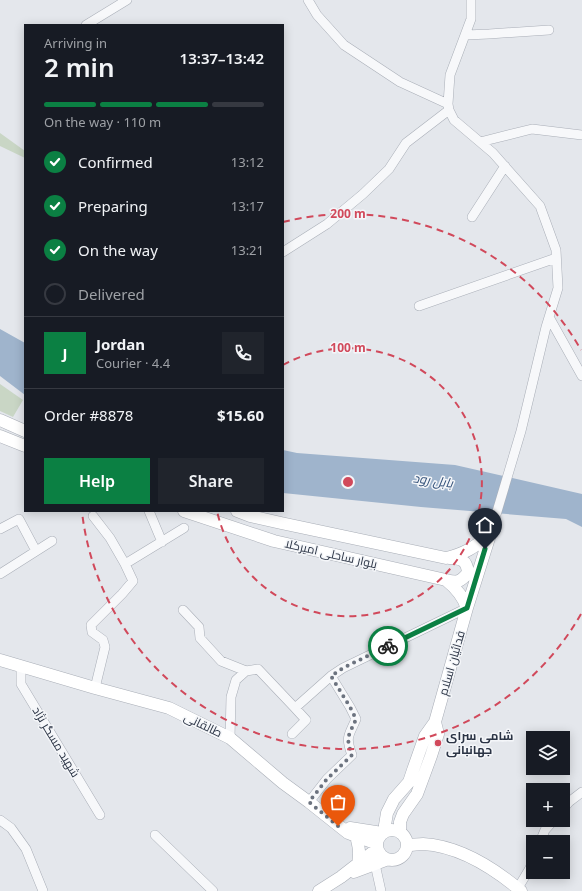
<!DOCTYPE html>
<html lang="en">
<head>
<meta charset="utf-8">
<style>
	body { margin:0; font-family:"Noto Sans",Cairo,sans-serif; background:#20242c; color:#f1f3f6; height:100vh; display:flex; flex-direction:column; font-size:15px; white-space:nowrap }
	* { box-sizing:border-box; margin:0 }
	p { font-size:13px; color:#9ea1a6 }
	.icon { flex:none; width:22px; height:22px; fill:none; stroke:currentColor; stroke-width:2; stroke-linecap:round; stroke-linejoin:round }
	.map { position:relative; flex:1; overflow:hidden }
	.details { position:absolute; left:24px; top:24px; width:260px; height:488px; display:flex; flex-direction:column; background:#171b24; border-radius:0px; box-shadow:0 2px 10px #0003 }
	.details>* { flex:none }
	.tools { position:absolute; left:526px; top:731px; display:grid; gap:8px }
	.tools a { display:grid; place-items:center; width:44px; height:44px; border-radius:0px; background:#171b24; box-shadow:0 2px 10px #0003; font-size:20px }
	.pin { position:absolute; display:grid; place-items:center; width:34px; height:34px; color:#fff; margin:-41px -17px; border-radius:50% 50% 50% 0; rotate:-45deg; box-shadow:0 0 4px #0007 }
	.pin .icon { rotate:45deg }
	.courier { position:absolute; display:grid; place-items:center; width:40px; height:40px; margin:-20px; border:3px solid #0b8043; border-radius:50%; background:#fff; color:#222; box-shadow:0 1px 5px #0007 }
	.overview em { font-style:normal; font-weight:600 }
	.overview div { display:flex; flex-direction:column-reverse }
	.overview { display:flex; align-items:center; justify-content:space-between; height:68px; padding:0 20px }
	h1 { font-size:26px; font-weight:600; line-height:30px }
	.bar { display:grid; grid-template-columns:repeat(4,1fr); gap:6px 4px; align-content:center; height:48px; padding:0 20px }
	.bar i { height:5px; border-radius:3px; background:#363941 }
	.bar .active { background:#0b8043 }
	.bar p { grid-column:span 4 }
	.line { display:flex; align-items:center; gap:10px; padding:0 20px; border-top:1px solid #363941 }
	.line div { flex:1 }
	.round { display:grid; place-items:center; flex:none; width:42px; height:42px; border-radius:0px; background:#20242c }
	ol { padding:0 20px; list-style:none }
	li { display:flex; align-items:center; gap:12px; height:44px }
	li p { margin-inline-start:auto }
	li .icon { padding:4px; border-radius:50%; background:#0b8043; color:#fff; stroke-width:4 }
	li:last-child { color:#9ea1a6 }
	li i { width:22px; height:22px; border:2px solid #363941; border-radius:50% }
	.button { display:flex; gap:8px; margin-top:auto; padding:8px 20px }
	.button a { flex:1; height:46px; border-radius:0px; background:#0b8043; color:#fff; font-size:16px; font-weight:600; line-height:46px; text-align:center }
	.button a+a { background:#20242c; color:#f1f3f6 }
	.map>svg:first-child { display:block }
	.green { fill:#c9d6c5 }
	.water { fill:#9fb4cc }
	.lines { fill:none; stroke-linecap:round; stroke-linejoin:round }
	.minor-casing { stroke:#a9aeb7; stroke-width:10 }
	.secondary-casing { stroke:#a9aeb7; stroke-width:13 }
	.minor { stroke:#f7f8fa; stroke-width:9 }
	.secondary { stroke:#fff; stroke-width:12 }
	.done { stroke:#6c737f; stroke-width:4; stroke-dasharray:0 7.2 }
	.route { stroke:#0b8043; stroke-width:5 }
	.ring { fill:none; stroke:#d1495b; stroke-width:2; stroke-dasharray:7 5 }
	.poi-dot { fill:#d1495b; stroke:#f4f6f9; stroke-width:1.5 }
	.labels { text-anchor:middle; stroke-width:3; stroke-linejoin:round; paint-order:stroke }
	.street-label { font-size:12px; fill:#2b3445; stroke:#f4f6f9 }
	.poi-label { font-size:12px; font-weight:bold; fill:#2b3445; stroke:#f4f6f9; text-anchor:start }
	.water-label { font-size:13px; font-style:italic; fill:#34527a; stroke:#f4f6f9 }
	.centre { fill:#d1495b; stroke:#f4f6f9; stroke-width:2 }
	.ring-label { font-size:12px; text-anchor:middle; font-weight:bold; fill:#d1495b; stroke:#f4f6f9; stroke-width:3; stroke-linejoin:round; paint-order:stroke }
</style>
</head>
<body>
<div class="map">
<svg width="582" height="891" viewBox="0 0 582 891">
	<rect width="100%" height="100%" fill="#e4e7ec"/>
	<path class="green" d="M0,133l25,18v7l-25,-12z
		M0,384l23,16 -10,17 -13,-6z"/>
	<path class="water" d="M0,329l25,14v52l-25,-19z
		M283,450l14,3 158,12 127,29v33l-16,-8 -145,-12 -138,-14z"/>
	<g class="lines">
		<g class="minor-casing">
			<path id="minor" d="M308,0l9,15 27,30 56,37 48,22
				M471,0v19l-21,56 -2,29 1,6 5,10 39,33 47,53 16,44 2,38 -12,39 -25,104 -31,104
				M86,25l41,-25
				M466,35l23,-1 60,-4
				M480,142l52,-13 50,6
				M472,217l33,-51
				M283,252l44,-28 36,-30 26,-25 17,-26 43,-33
				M419,306l137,-48
				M549,317l33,59
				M149,511l13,31
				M93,516l17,22 15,26
				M0,529l19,-10 17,32
				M0,574l52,-33
				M183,610l16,17 1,11 21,23 25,10 12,-2 37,39 36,-32 12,-8 124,-60
				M21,667v17l79,131
				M95,688l10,-41 -2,-7 -11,-8 -1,-7 31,-31 11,-13 -8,-17 59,-36
				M292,734l14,-14 -11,-12
				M230,738l1,-41 5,-17 10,-9
				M309,802l18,-23 25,-24c-7,-19 -3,-19 4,-36l-6,-12 -19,-31
				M563,809l6,-7 13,-10
				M0,820l11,8 15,21 17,42
				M155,835l58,56
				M540,842l5,-12 9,-10
				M375,864l6,27
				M518,888l12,-20 3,-7"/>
		</g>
		<g class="secondary-casing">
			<path id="secondary" d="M0,420l25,11
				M0,436l25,10
				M184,511l90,30 172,39c10,8 17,16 21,28
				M237,511l13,5 31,7 165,35c19,-4 28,-11 44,-23
				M446,580c12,3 14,2 22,-7 -1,-13 -7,-15 -19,-15
				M0,660l95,28 74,20 61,30 53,45 26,19 39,31 29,11
				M350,828l32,5
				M377 845a15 15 0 1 1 30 0a15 15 0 1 1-30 0Z
				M385,832v-7l2,-12 7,-14 15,-17 4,-12 12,-34 10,-14 32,-114 23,-73
				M400,832v-10l3,-8 14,-20 14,-38 7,-22 -3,-12
				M356,836c3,11 4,17 2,28
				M408,845c5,0 10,-1 15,-1 36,2 72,25 98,47
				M354,872l32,-12
				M319,891l22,-14 36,-28"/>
		</g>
		<use href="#minor" class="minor"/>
		<use href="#secondary" class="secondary"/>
	</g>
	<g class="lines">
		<path class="done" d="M338,826l-29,-24 18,-23 25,-24c-7,-19 -3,-19 4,-36l-6,-12 -19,-31 12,-8 45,-22"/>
		<path class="route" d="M388,646l79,-38 18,-59"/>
	</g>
	<g class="ring">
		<path d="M283 365A134 134 0 1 1 217 511"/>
		<path d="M581 614A268 268 0 0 1 82 512M283 222A268 268 0 0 1 581 350"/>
	</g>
	<circle class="poi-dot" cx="438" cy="743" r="4"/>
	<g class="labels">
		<g class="street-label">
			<text transform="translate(331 554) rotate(13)" y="4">بلوار ساحلی امیرکلا</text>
			<text transform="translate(452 663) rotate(-74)" y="4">فدائیان اسلام</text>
			<text transform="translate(203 725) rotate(26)" y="4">طالقانی</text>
			<text transform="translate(56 742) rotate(59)" y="4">شهید مسگر نژاد</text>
		</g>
		<g class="poi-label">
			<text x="446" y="740">شامی سرای<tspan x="446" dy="14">جهانبانی</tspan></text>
		</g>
		<g class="water-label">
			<text transform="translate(433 480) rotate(8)" y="5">بابل رود</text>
		</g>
	</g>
	<circle cx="348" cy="482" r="6" class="centre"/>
	<g class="ring-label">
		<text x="348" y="218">200 m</text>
		<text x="348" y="352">100 m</text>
	</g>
</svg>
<div class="tools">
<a><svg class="icon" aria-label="layers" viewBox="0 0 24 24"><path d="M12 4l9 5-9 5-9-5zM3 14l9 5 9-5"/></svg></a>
<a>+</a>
<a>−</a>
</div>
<div class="pin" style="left:338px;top:826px;background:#ea580c"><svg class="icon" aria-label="bag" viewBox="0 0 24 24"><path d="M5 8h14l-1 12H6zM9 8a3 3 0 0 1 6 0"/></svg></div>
<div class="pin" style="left:485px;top:549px;background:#1f2937"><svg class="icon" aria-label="home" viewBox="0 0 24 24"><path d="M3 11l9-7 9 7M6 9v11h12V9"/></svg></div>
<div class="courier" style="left:388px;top:646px"><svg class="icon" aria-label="bike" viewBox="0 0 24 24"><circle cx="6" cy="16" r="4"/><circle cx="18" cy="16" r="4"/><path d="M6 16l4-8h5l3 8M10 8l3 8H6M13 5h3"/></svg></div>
<section class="details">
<div class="overview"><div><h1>2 min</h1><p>Arriving in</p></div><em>13:37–13:42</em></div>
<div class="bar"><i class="active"></i><i class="active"></i><i class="active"></i><i></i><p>On the way · 110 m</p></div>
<ol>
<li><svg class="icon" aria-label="check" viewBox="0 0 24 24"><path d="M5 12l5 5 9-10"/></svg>Confirmed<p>13:12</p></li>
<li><svg class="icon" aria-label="check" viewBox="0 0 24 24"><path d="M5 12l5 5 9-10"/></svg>Preparing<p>13:17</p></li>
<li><svg class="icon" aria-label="check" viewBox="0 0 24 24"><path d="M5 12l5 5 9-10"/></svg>On the way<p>13:21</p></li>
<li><i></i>Delivered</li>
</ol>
<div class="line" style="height:72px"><b class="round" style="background:#0b8043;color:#fff">J</b><div><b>Jordan</b><p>Courier · 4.4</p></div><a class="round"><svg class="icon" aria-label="phone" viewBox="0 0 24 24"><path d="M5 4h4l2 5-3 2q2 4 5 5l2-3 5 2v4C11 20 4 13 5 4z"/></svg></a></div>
<div class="line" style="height:52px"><div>Order #8878</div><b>$15.60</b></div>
<div class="button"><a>Help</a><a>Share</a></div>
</section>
</div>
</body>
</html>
